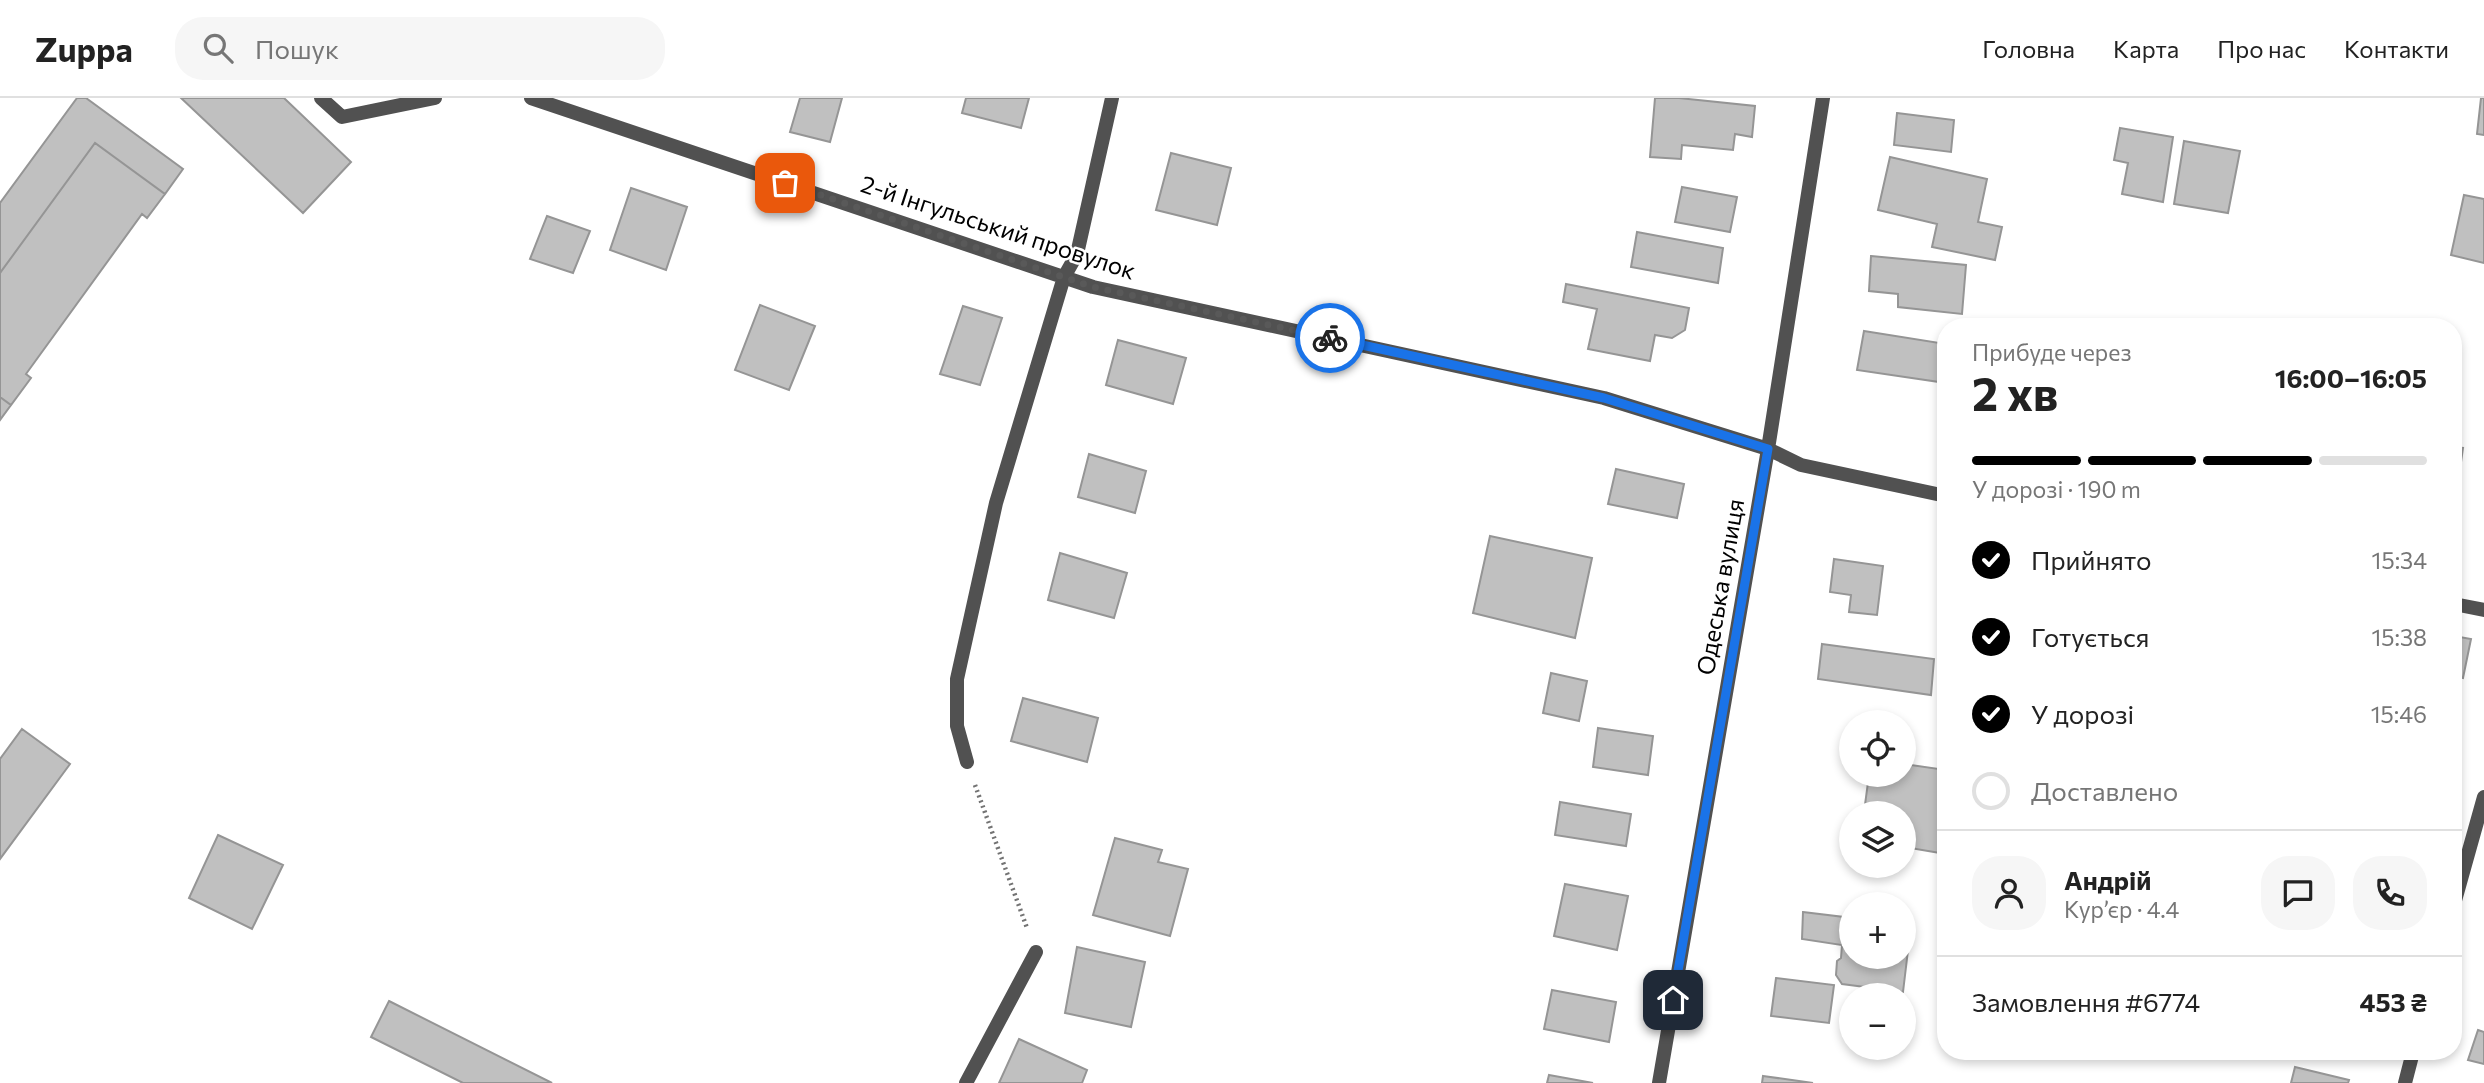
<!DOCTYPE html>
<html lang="uk">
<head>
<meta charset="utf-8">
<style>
	body { margin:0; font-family:Commissioner,sans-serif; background:#f6f6f6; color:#222; height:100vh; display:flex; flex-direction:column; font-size:26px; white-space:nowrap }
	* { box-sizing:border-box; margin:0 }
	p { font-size:23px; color:#767676 }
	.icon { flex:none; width:38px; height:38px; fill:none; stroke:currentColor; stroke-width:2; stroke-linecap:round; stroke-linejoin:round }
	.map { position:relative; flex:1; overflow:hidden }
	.drawer { position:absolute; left:1937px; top:220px; width:525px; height:742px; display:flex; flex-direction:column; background:#fff; border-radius:28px; box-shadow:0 4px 10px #0003 }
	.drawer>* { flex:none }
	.tools { position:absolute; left:1839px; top:612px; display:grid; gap:14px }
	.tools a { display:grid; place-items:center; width:77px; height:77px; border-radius:50%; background:#fff; box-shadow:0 4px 10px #0003; font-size:35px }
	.pin { position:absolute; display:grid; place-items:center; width:60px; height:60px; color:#fff; margin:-30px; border-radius:14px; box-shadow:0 4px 10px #0006 }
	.courier { position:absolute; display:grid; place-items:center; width:70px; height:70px; margin:-35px; border:5px solid #1a73e8; border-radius:50%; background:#fff; color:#222; box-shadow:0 2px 9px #0007 }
	.summary em { font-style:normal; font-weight:700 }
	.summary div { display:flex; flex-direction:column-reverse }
	.summary { display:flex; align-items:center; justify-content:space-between; height:119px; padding:0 35px }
	h1 { font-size:46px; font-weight:700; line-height:52px }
	.bar { display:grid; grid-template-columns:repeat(4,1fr); gap:10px 7px; align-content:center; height:84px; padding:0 35px }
	.bar i { height:9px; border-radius:5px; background:#e0e0e0 }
	.bar .on { background:#000 }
	.bar p { grid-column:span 4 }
	.line { display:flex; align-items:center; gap:18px; padding:0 35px; border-top:2px solid #e0e0e0 }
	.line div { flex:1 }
	.round { display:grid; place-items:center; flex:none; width:74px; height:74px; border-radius:28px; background:#f6f6f6 }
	ol { padding:0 35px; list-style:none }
	li { display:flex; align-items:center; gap:21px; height:77px }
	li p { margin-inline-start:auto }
	li .icon { padding:7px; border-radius:50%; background:#000; color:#fff; stroke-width:4 }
	li:last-child { color:#767676 }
	li i { width:38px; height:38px; border:4px solid #e0e0e0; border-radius:50% }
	header { display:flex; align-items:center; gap:42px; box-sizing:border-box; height:98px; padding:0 35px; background:#fff; border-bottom:2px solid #e0e0e0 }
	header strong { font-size:33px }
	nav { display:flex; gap:38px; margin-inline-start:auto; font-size:24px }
	.search { width:490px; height:63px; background:#f6f6f6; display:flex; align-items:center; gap:18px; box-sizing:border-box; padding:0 24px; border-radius:28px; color:#767676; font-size:26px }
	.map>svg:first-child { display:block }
	.building { fill:#c0c0c0; stroke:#959595; stroke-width:2 }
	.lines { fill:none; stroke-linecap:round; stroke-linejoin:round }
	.path { stroke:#737373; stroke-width:4.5; stroke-dasharray:2 3.5; stroke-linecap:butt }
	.minor { stroke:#515151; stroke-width:14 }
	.done { stroke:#595959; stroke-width:7; stroke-dasharray:0 12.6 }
	.route { stroke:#1a73e8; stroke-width:9 }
	.labels { text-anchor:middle; stroke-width:5; stroke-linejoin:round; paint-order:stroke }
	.street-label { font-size:24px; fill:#000; stroke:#fff }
</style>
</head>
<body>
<header>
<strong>Zuppa</strong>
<div class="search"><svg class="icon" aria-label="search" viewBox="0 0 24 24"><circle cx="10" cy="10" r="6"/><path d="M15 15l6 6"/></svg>Пошук</div>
<nav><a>Головна</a><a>Карта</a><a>Про нас</a><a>Контакти</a></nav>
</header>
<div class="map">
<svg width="2484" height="985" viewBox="0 0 2484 985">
	<rect width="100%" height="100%" fill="#fff"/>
	<path class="building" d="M77,0h9l97,71 -18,25 -70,-51 -95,130v-70z
		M181,0h103l67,64 -48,51z
		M800,0h42l-12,44 -40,-10z
		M966,0h63l-8,30 -59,-15z
		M1655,0h24l76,8 -3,31 -17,-3 -2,16 -51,-5 -1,14 -31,-2z
		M2481,0h3v37l-7,-1z
		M1897,15l57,7 -3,32 -57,-7z
		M2120,30l53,9 -10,65 -41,-8 6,-31 -14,-3z
		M2184,43l56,10 -12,62 -54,-9z
		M95,45l70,51 -18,24 -5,-4 -116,160 5,4 -20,27 -11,-8v-124z
		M1171,55l60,15 -14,57 -61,-15z
		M1890,59l97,22 -9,43 24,5 -7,33 -63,-13 5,-23 -59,-14z
		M1682,89l55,10 -7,35 -55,-10z
		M631,90l56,19 -21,63 -56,-20z
		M2464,97l20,4v64l-33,-8z
		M547,118l43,15 -17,42 -43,-14z
		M1637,134l86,16 -5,35 -87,-16z
		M1871,158l95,9 -4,49 -64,-7v-13l-29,-3z
		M1566,186l123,24 -4,22 -13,8 -17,-3 -5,26 -62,-12 9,-40 -34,-7z
		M760,207l55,21 -26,64 -54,-20z
		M963,208l39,12 -22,67 -40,-11z
		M1864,233l82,13v39l-89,-13z
		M1118,242l68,18 -13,46 -67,-19z
		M2454,249l6,1 -6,23z
		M0,299l11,8 -11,15z
		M2454,349l9,1 -8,57h-1z
		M1089,356l57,17 -11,42 -57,-16z
		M1616,371l68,15 -7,34 -69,-14z
		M1490,438l102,22 -17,80 -102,-25z
		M1060,455l67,20 -13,45 -66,-18z
		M1834,461l49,7 -6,49 -28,-3 2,-17 -21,-3z
		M2454,538l17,3 -8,39 -9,-2z
		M1822,546l112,15 -3,36 -113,-16z
		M1551,575l36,8 -8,40 -36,-8z
		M1023,600l75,20 -11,44 -76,-21z
		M1598,630l55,8 -5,39 -55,-8z
		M22,631l48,35 -70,95v-100z
		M1904,666l42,6v84l-42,-7v-33l-40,-2 5,-37h35z
		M1560,704l71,12 -5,32 -71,-11z
		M218,737l65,30 -31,64 -63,-31z
		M1115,740l47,12 -4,12 30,7 -18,67 -77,-21z
		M1565,786l63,12 -11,54 -63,-14z
		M1803,814l49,6v39h52v-33l7,1 -8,67 -61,-8 -6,-9 1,-14 4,-3 1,-13 -40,-6z
		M1077,849l68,15 -14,65 -66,-14z
		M1776,880l58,7 -5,38 -58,-7z
		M1552,892l64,12 -7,40 -65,-13z
		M389,903l163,82h-89l-92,-46z
		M2478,932l6,2v32l-16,-4z
		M1019,941l68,31 -5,13h-83z
		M2295,969l54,13 -1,3h-57z
		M1549,977l44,8h-46z
		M1763,978l50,7h-51z"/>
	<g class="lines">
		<path class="path" d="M975,687l52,143"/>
		<path class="minor" d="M321,0l21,19 93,-19
			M531,0l562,189 511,111 164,51 33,16 145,31
			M2454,506l30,6
			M967,664l-10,-36v-47l39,-176 68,-226 13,-23 35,-156
			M2454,806l30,-107
			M966,985l70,-131
			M1659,985l109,-634 55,-351
			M2405,985l8,-31"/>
	</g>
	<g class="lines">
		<path class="done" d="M785,85l308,104 237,51"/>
		<path class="route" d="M1330,240l274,60 164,51 -95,551"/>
	</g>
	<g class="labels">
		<g class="street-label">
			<text transform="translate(998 130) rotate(18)" y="8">2-й Інгульський провулок</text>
			<text transform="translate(1721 489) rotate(-80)" y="8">Одеська вулиця</text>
		</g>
	</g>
</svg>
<div class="tools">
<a><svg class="icon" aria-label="locate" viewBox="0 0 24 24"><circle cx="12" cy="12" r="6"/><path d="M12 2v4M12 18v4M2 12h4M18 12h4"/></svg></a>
<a><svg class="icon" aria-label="layers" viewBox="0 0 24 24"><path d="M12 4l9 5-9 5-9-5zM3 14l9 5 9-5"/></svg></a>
<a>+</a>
<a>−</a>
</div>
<div class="pin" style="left:785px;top:85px;background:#ea580c"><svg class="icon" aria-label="bag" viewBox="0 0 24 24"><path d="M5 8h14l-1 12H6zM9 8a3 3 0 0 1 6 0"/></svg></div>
<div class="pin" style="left:1673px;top:902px;background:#1f2937"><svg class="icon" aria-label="home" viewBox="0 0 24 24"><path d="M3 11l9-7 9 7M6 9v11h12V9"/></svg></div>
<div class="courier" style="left:1330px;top:240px"><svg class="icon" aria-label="bike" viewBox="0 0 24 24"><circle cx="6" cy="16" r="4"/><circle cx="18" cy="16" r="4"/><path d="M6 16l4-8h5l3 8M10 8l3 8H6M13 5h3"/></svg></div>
<section class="drawer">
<div class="summary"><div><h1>2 хв</h1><p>Прибуде через</p></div><em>16:00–16:05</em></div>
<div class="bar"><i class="on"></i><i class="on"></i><i class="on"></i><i></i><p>У дорозі · 190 m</p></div>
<ol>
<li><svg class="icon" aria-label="check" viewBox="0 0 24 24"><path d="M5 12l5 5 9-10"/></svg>Прийнято<p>15:34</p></li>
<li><svg class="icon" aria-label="check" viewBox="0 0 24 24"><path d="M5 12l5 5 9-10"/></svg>Готується<p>15:38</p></li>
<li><svg class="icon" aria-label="check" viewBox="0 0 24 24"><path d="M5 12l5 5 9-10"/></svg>У дорозі<p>15:46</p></li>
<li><i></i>Доставлено</li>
</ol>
<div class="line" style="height:126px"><a class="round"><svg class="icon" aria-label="person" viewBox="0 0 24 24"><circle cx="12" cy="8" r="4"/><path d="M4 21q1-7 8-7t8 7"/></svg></a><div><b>Андрій</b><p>Кур’єр · 4.4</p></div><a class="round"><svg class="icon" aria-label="chat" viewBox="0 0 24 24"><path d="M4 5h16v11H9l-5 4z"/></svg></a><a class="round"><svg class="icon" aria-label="phone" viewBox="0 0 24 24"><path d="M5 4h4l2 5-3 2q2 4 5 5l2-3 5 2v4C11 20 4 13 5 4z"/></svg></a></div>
<div class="line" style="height:91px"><div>Замовлення #6774</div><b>453 ₴</b></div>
</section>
</div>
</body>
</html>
